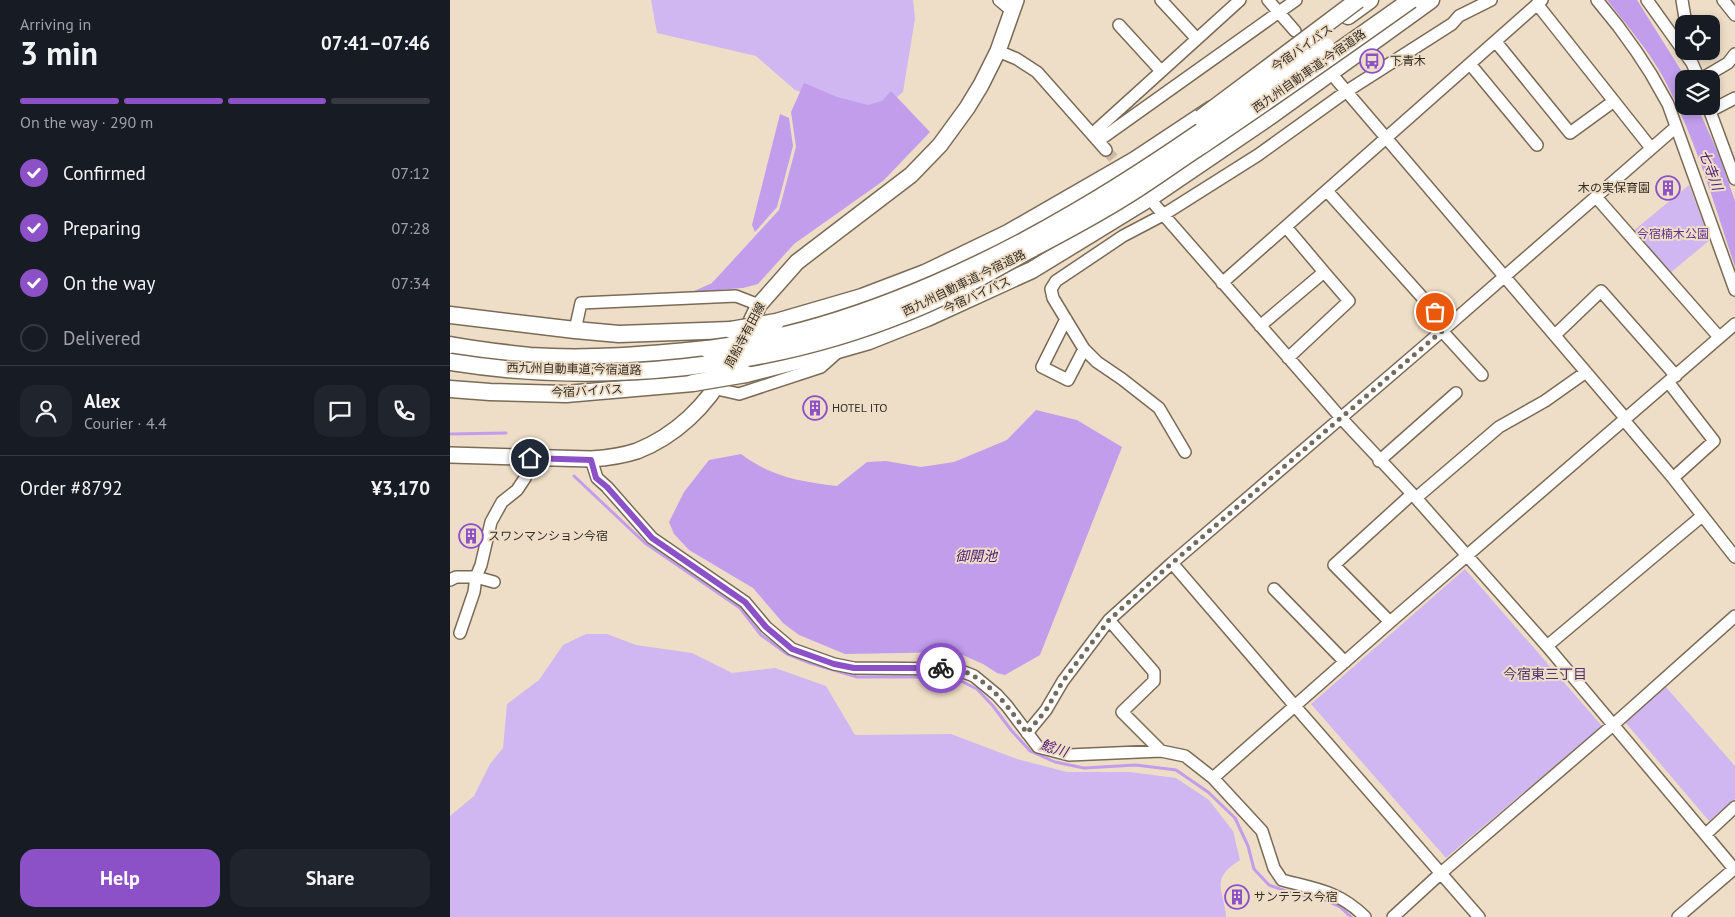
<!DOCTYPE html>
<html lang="en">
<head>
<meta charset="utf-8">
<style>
	body { margin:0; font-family:"PT Sans","Noto Sans JP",sans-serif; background:#20242c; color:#f1f3f6; height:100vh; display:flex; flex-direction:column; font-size:19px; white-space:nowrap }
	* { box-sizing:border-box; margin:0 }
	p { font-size:16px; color:#9ea1a6 }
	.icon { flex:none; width:28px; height:28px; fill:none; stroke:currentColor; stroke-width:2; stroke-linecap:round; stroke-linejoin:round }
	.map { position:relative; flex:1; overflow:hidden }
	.side { display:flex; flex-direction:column; background:#171b24; width:450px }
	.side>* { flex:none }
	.fabs { position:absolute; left:1225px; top:15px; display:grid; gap:10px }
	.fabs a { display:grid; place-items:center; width:45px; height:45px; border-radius:10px; background:#171b24; box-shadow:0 2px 8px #0003; font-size:25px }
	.pin { position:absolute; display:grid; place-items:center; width:42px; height:42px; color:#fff; margin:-21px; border:2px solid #fff; border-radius:50%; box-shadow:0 1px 5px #0007 }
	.courier { position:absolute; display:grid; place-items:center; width:50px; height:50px; margin:-25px; border:4px solid #8d51c7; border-radius:50%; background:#fff; color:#222; box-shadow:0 1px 6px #0007 }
	.summary em { font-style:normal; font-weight:700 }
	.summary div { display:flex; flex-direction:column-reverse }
	.summary { display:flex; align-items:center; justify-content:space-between; height:85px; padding:0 20px }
	h1 { font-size:32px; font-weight:700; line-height:38px }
	.bar { display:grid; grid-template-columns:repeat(4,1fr); gap:8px 5px; align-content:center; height:60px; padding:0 20px }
	.bar i { height:6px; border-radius:4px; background:#363941 }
	.bar .on { background:#8d51c7 }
	.bar p { grid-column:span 4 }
	.line { display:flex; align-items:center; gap:12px; padding:0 20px; border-top:1px solid #363941 }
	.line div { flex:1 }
	.round { display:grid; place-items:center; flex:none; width:52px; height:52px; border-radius:15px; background:#20242c }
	ol { padding:0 20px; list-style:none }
	li { display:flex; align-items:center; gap:15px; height:55px }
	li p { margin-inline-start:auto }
	li .icon { padding:5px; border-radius:50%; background:#8d51c7; color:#fff; stroke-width:4 }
	li:last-child { color:#9ea1a6 }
	li i { width:28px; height:28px; border:2px solid #363941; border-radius:50% }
	.action { display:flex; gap:10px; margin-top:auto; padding:10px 20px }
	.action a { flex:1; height:58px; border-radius:15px; background:#8d51c7; color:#fff; font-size:20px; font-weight:700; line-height:58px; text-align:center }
	.action a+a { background:#20242c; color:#f1f3f6 }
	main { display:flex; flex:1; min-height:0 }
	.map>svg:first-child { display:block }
	.green { fill:#d0b7f1 }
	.water { fill:#c19dec }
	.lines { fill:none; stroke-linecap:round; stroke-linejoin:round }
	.stream { stroke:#c19dec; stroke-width:3 }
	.minor-tunnel { stroke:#c9bba6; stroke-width:11; stroke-dasharray:11 5.5; stroke-linecap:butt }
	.minor-casing { stroke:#7a6b57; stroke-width:14 }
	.major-casing { stroke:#7a6b57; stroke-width:18 }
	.highway-casing { stroke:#7a6b57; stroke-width:19 }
	.minor { stroke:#fff; stroke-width:11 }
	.major { stroke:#fff; stroke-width:15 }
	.highway { stroke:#fff; stroke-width:16 }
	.highway-bridge-casing { stroke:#7a6b57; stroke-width:19; stroke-linecap:butt }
	.highway-bridge { stroke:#fff; stroke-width:16 }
	.done { stroke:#756b5d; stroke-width:5; stroke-dasharray:0 9 }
	.route { stroke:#8d51c7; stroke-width:6 }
	.labels { text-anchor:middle; stroke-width:4; stroke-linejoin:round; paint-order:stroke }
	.street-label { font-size:12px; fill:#332d24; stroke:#efdec7 }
	.poi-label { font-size:12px; fill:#332d24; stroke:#efdec7; text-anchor:start }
	.park-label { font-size:12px; fill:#61328d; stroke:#efdec7 }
	.water-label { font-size:14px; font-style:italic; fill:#4b1974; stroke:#efdec7 }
	.neighbourhood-label { font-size:14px; fill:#50336e; stroke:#efdec7 }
</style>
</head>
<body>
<main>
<section class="side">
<div class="summary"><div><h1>3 min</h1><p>Arriving in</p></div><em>07:41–07:46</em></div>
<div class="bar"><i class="on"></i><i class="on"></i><i class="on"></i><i></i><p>On the way · 290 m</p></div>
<ol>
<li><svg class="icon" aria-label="check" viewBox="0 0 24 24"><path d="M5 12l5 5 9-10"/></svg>Confirmed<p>07:12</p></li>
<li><svg class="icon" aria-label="check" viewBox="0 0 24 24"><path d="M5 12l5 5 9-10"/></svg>Preparing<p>07:28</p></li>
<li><svg class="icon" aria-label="check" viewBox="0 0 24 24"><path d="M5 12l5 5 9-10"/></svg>On the way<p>07:34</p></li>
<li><i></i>Delivered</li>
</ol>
<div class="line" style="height:90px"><a class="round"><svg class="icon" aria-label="person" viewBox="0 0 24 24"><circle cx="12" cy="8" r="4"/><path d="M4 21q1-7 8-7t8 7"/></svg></a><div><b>Alex</b><p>Courier · 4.4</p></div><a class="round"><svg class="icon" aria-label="chat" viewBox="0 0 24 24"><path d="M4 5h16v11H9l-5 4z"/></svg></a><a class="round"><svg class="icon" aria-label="phone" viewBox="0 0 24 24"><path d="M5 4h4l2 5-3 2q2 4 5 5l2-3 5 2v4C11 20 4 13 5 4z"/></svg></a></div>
<div class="line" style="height:65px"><div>Order #8792</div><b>¥3,170</b></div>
<div class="action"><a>Help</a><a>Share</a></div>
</section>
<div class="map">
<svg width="1285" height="917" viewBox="0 0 1285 917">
	<rect width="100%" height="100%" fill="#efdec7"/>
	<path class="green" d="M201,0h262l2,19 -12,73 -17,14 -53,-3 -38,-13 -39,-34 -99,-23z
		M1239,185l21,55 -41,34 -37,-42z
		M1015,569l137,157 -156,132 -135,-154z
		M136,634h21l29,11 56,8 40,20 43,-5 51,18 29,49 96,-1 66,25 50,13h63l46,6 33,22 24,31 7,29c-31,19 -16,30 -14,57h-776v-101l24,-20 16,-32 13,-16 4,-44 32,-24 24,-35z
		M1215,686l70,80v33l-26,22 -84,-99z"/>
	<path class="water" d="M1157,0h30l45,72 3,7h-1v27h13l22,49 16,46v66c-21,-64 -40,-130 -72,-190 -14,-26 -38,-54 -56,-77z
		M354,83l33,14 31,8 14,-4 9,-10 39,41 -47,49 -89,63 -36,40 -15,4 -51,4 20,-9 67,-73 17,-63 -5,-35z
		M330,114l9,4 4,28 -16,61 -22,25 -3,-7z
		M586,410l41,10 45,27 -82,208 -35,20 -8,-2 -14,-9 -27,-12 -111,2 -46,-19 -16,-12 -30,-35 -64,-38 -15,-16 -5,-12 15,-30 25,-32 32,-6c31,23 58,27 96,32l30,-24 19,-1 35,6 33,-5 53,-22z"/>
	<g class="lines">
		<path class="stream" d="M0,434l56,-1
			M124,476l71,67 95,65 21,27 26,19 23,9 47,14h78l24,3 18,9 16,17 18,24 19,21 25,11 29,6 52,-3 40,5 32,22 27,26 13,28 6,23 15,16 22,8 32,6 17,8 11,10"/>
		<path class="minor-tunnel" d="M656,150l21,23"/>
		<g class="minor-casing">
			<path id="minor" d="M549,0l13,11
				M711,0l36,39
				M818,0l27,31
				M1147,0l21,26 18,25 15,23 17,30 67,186
				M1197,0l45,63 7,16
				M1232,0l4,24
				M1273,0l12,15
				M1087,4l114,144
				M669,25l42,46
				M1046,42l74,91 44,-32
				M548,51l19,8 20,13 69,78
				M1020,64l67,81
				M885,78l291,341
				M1251,79l27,-16 7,-9
				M1258,106l27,73
				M1260,111l25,-13
				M642,134l148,-134
				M648,141l198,-141
				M877,191l120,134
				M1146,197l123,140
				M705,205l186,213 75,80 131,148 188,224
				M772,283l320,-283
				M616,319l-24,48 26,13 16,-31
				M810,326l64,-54 -38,-45
				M125,330l6,-27 155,-7 23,9
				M992,331l40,44
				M1105,335l46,-44 75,85
				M838,358l61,-57 -25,-29
				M1219,383l45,58 -41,37
				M267,389l22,5 82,-27 18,-16
				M1174,420l49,58 62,79
				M735,452l-26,-44 -37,-29 -25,-17 -13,-13 -31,-51 -2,-9 5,-8 67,-45 40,-21 95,-60 89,-64 105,-67 7,-8 32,-16
				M141,459l6,19 10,9 45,51 93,64 21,25 26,22 42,15 20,4 102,1 18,7 23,19 10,11 31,41 31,8 92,-4 24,5 28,22 49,53 12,37 8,12c34,9 57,11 83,37
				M929,461l77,-68
				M966,498l83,-71 46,-26 41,-29
				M722,563l122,142 185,212
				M0,580l6,-3h20l5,-12 10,-43 11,-20 15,-12 8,-12 5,-20
				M824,589l71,73
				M659,620l45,52v9l-32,31 39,39
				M940,622l-56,-57 78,-71
				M10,633l14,-41 2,-15 18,5
				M1097,646l155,-130
				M577,733l19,-23 17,-29 46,-61 63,-57 270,-232 234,-204
				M763,778l177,-156 345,-298
				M1256,834l29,-27
				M943,917l48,-44 172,-148 122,-109
				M1228,917l57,-49"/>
		</g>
		<g class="major-casing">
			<path id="major" d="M294,336l15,-31 38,-43 114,-87 29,-30 27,-37 14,-23 17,-34 18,-51
				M0,455l141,4c15,-1 31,-3 46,-8 38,-15 70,-45 89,-81"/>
		</g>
		<g class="highway-casing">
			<path id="highway" d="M898,16l22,-16
				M0,315l125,15 44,4 112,-4
				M326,322l86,-25 63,-24 83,-40 127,-73 77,-51
				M0,345c27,5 53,8 80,11 59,4 119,-1 177,-7
				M296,374l74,-19 49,-14 58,-23 105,-48 121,-74 116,-79 162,-117
				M0,389l40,3 76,2 127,-11"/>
		</g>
		<use href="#minor" class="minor"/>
		<use href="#major" class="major"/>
		<use href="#highway" class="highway"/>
		<g class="highway-bridge-casing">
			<path id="highway-bridge" d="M751,118l157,-118
				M281,330l45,-8
				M257,349c26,-4 53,-7 78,-14 99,-24 204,-72 292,-124 86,-50 166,-110 249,-165
				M0,362c149,24 320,7 460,-51 40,-16 77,-37 114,-58 34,-18 69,-36 102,-57 26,-16 50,-34 75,-50 71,-48 141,-97 210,-146
				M243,383l53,-9"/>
		</g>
		<use href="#highway-bridge" class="highway-bridge"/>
	</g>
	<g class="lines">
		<path class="done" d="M491,668c5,1 11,0 16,1 32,9 52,39 70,64l19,-23 17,-29 46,-61 63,-57 270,-232 5,-6 -12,-13"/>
		<path class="route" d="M80,458l61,2 5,18 11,9 45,51 93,64 21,25 26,22 42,15 20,4h87"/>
	</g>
	<defs>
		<g id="bus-ring" transform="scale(1.25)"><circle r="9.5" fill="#efdec7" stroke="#8d51c7" stroke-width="1.5"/><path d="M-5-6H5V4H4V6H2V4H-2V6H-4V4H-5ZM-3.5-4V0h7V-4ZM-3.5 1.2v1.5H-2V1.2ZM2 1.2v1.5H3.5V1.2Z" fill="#8d51c7"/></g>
		<g id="building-ring" transform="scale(1.25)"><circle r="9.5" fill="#efdec7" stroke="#8d51c7" stroke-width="1.5"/><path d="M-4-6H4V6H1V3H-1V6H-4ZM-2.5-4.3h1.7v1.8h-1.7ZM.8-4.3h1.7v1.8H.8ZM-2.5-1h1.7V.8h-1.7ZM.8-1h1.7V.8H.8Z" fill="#8d51c7"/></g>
	</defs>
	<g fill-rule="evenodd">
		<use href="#bus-ring" x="922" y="61"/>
		<use href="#building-ring" x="1218" y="188"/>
		<use href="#building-ring" x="365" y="408"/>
		<use href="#building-ring" x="21" y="536"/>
		<use href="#building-ring" x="787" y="897"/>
	</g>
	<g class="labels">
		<g class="street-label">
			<text transform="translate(852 48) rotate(-35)" y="4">今宿バイパス</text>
			<text transform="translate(859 71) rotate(-35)" y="4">西九州自動車道;今宿道路</text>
			<text transform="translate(514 283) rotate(-26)" y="4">西九州自動車道;今宿道路</text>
			<text transform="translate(527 295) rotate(-24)" y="4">今宿バイパス</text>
			<text transform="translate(295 335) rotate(-62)" y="4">周船寺有田線</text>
			<text transform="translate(124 369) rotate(1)" y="4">西九州自動車道;今宿道路</text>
			<text transform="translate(137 391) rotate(-3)" y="4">今宿バイパス</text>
		</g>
		<g class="poi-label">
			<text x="940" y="65">下青木</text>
			<text x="1200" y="192" text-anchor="end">木の実保育園</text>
			<text x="382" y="412">HOTEL ITO</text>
			<text x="38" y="540">スワンマンション今宿</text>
			<text x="804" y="901">サンテラス今宿</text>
		</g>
		<g class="park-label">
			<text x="1223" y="238">今宿楠木公園</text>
		</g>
		<g class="water-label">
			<text transform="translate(1261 170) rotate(70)" y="5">七寺川</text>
			<text x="526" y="561">御開池</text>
			<text transform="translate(604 748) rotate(18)" y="5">鯰川</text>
		</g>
		<g class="neighbourhood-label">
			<text x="1095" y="679">今宿東三丁目</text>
		</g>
	</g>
</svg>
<div class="fabs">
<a><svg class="icon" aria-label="locate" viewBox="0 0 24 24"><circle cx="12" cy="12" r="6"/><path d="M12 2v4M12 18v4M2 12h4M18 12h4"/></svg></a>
<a><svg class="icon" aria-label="layers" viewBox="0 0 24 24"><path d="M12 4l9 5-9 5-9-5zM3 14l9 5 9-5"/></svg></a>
</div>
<div class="pin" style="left:985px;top:312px;background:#ea580c"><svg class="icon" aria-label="bag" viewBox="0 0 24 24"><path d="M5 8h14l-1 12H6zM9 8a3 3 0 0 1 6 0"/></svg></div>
<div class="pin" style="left:80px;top:458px;background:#1f2937"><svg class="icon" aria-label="home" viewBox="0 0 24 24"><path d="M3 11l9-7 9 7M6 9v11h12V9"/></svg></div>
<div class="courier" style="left:491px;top:668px"><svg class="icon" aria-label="bike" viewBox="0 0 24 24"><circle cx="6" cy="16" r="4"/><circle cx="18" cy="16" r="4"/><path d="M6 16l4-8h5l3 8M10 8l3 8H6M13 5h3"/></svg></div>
</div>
</main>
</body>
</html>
